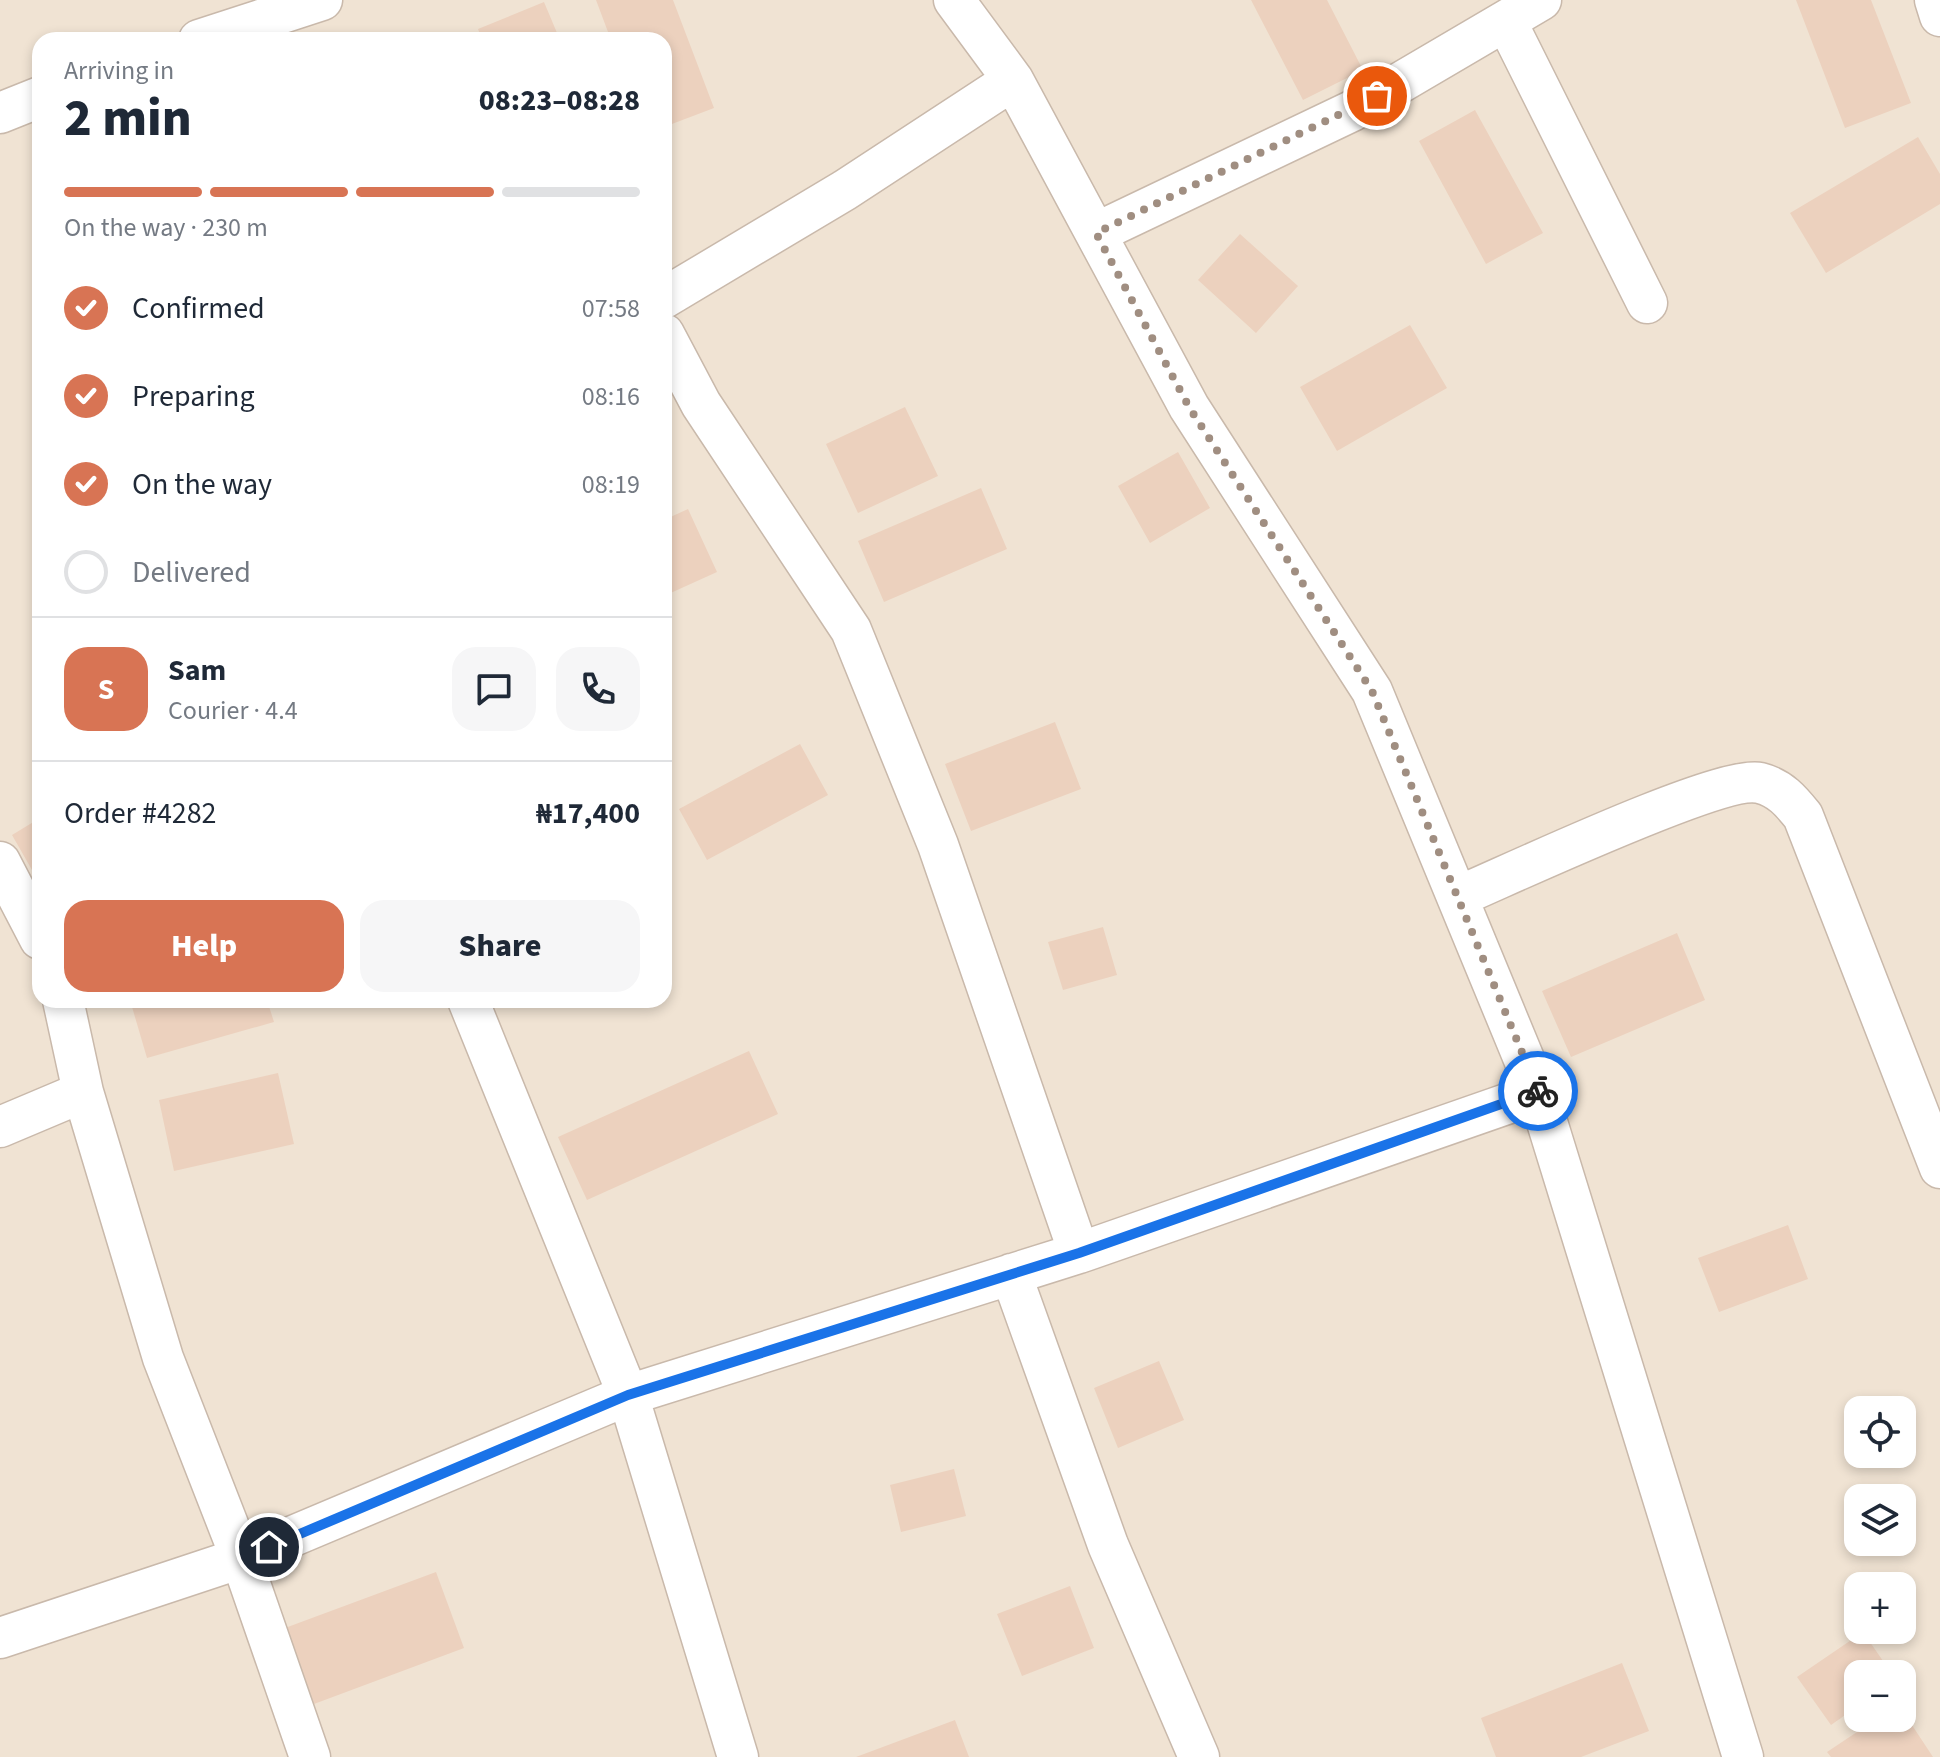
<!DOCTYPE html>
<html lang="en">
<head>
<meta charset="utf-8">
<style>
	body { margin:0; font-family:"Source Sans 3",sans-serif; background:#f6f6f7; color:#1f2937; height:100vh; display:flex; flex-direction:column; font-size:30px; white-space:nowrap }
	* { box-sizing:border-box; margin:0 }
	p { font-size:26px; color:#747a83 }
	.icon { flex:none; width:44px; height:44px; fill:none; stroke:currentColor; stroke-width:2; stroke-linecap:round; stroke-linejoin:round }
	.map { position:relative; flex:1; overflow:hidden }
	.side { position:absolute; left:32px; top:32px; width:640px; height:976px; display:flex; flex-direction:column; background:#fff; border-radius:24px; box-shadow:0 4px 12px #0003 }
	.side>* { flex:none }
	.controls { position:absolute; left:1844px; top:1396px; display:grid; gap:16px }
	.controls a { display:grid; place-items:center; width:72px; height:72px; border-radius:16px; background:#fff; box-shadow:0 4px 12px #0003; font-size:40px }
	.pin { position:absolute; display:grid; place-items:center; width:68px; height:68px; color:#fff; margin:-34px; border:4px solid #fff; border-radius:50%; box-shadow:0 2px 8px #0007 }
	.courier { position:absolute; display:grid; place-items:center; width:80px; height:80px; margin:-40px; border:6px solid #1a73e8; border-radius:50%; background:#fff; color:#222; box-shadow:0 2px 10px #0007 }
	.overview em { font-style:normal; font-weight:800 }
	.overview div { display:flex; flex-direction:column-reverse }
	.overview { display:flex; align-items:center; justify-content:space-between; height:136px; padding:0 32px }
	h1 { font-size:52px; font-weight:800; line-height:60px }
	.bar { display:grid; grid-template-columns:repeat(4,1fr); gap:12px 8px; align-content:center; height:96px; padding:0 32px }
	.bar i { height:10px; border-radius:6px; background:#e0e1e3 }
	.bar .on { background:#d87454 }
	.bar p { grid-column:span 4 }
	.line { display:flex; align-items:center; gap:20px; padding:0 32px; border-top:2px solid #e0e1e3 }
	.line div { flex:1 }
	.round { display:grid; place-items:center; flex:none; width:84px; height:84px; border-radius:24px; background:#f6f6f7 }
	ol { padding:0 32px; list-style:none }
	li { display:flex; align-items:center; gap:24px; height:88px }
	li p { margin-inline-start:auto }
	li .icon { padding:8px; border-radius:50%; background:#d87454; color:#fff; stroke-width:4 }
	li:last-child { color:#747a83 }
	li i { width:44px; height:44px; border:4px solid #e0e1e3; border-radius:50% }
	.button { display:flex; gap:16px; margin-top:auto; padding:16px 32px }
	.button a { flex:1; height:92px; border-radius:24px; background:#d87454; color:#fff; font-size:32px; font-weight:800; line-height:92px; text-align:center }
	.button a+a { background:#f6f6f7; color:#1f2937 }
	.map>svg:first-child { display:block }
	.residential { fill:#f0e3d3; fill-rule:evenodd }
	.building { fill:#ecd1be }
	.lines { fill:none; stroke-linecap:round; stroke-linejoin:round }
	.minor-casing { stroke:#c9b9ab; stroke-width:43 }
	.minor { stroke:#fff; stroke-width:40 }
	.done { stroke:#a08e81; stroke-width:8; stroke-dasharray:0 14.4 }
	.route { stroke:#1a73e8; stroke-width:10 }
</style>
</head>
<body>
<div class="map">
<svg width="1940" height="1757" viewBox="0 0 1940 1757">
	<rect width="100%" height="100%" fill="#faf1e3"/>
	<path class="residential" d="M0,0h1940v1757h-1940zM40,40h624v960h-624zM1858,1410h44v44h-44zM1858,1498h44v44h-44zM1858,1586h44v44h-44zM1858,1674h44v44h-44z"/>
	<path class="building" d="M596,0h77l41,108 -50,19v-87h-53z
		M1251,0h76l36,70 -60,30z
		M1796,0h75l40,103 -66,25z
		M544,2l16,38h-78l-4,-11z
		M1475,110l68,123 -57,31 -67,-123z
		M1918,137l22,37v30l-114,69 -36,-60z
		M1240,234l58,52 -42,47 -58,-53z
		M1410,325l37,63 -110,63 -37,-64z
		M905,407l33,69 -80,37 -32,-69z
		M1178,452l32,56 -60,35 -32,-57z
		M981,488l26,61 -123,53 -26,-61z
		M688,509l29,63 -53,24v-76z
		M1055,722l26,67 -110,42 -26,-67z
		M800,744l28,51 -121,65 -28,-51z
		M40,818v66l-28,-49z
		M1103,927l14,48 -54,15 -15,-48z
		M1677,933l28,67 -134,57 -29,-66z
		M130,1000h137l7,22 -127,36z
		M749,1051l29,63 -191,86 -29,-63z
		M278,1073l16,71 -120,27 -15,-71z
		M1788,1225l20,54 -89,33 -21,-54z
		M1159,1361l25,59 -66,28 -24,-60z
		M954,1469l12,47 -65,16 -11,-47z
		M436,1572l28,76 -150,56 -29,-76z
		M1070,1586l24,62 -72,28 -25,-62z
		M1863,1632l29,42h-34v32l-27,19 -34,-48z
		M1622,1663l27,68 -68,26h-85l-15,-39z
		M1902,1710l31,47h-102l-4,-5 51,-34h24z
		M955,1720l14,37h-113z"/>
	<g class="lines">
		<g class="minor-casing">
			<path id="minor" d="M954,0l59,80 176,327 183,284 166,402 205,664
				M1935,0l5,16
				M1506,21l141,282
				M199,40l123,-40
				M0,113l40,-16
				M1096,233l256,-122 189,-111
				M664,298l181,-108 168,-110
				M664,334l37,70 150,226 87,215 141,408
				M0,862l40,77
				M1457,897c50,-21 264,-123 303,-114 20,5 31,18 43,33l137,352
				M63,1000l20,92 80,266 78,200 69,199
				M468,1000l160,395 110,362
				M0,1127l83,-35
				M1011,1274l97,271 91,212
				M0,1638l241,-80 387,-163 451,-142 459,-160"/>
		</g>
		<use href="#minor" class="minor"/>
	</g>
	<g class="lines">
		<path class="done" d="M1377,96l-281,137 93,174 183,284 166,400"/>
		<path class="route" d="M269,1547l359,-152 451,-142 459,-162"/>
	</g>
</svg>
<div class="controls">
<a><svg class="icon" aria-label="locate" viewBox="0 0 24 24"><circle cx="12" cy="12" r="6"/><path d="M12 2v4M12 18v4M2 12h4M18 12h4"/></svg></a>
<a><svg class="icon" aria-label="layers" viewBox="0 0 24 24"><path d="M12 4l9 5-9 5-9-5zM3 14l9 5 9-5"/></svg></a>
<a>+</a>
<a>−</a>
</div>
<div class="pin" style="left:1377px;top:96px;background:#ea580c"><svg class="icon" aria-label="bag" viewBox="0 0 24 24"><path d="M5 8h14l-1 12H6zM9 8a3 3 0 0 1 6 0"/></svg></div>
<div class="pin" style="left:269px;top:1547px;background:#1f2937"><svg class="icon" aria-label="home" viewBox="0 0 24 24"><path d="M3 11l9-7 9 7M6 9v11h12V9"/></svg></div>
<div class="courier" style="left:1538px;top:1091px"><svg class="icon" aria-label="bike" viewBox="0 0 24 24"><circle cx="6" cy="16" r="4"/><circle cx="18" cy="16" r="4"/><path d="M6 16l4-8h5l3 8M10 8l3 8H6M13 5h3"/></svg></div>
<section class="side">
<div class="overview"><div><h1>2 min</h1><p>Arriving in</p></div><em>08:23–08:28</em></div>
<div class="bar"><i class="on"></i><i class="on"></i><i class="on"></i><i></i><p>On the way · 230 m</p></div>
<ol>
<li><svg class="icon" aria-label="check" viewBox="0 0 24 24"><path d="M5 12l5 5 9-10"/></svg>Confirmed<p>07:58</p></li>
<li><svg class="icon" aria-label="check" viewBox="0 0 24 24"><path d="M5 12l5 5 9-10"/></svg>Preparing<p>08:16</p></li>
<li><svg class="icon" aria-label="check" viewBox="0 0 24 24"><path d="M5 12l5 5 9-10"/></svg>On the way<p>08:19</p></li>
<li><i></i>Delivered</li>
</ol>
<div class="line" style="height:144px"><b class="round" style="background:#d87454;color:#fff">S</b><div><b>Sam</b><p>Courier · 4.4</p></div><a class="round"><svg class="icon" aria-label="chat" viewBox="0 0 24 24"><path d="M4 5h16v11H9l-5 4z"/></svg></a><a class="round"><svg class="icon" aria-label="phone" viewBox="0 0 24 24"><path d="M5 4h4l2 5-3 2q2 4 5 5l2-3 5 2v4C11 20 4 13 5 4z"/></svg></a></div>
<div class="line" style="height:104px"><div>Order #4282</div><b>₦17,400</b></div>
<div class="button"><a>Help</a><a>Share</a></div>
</section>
</div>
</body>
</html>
